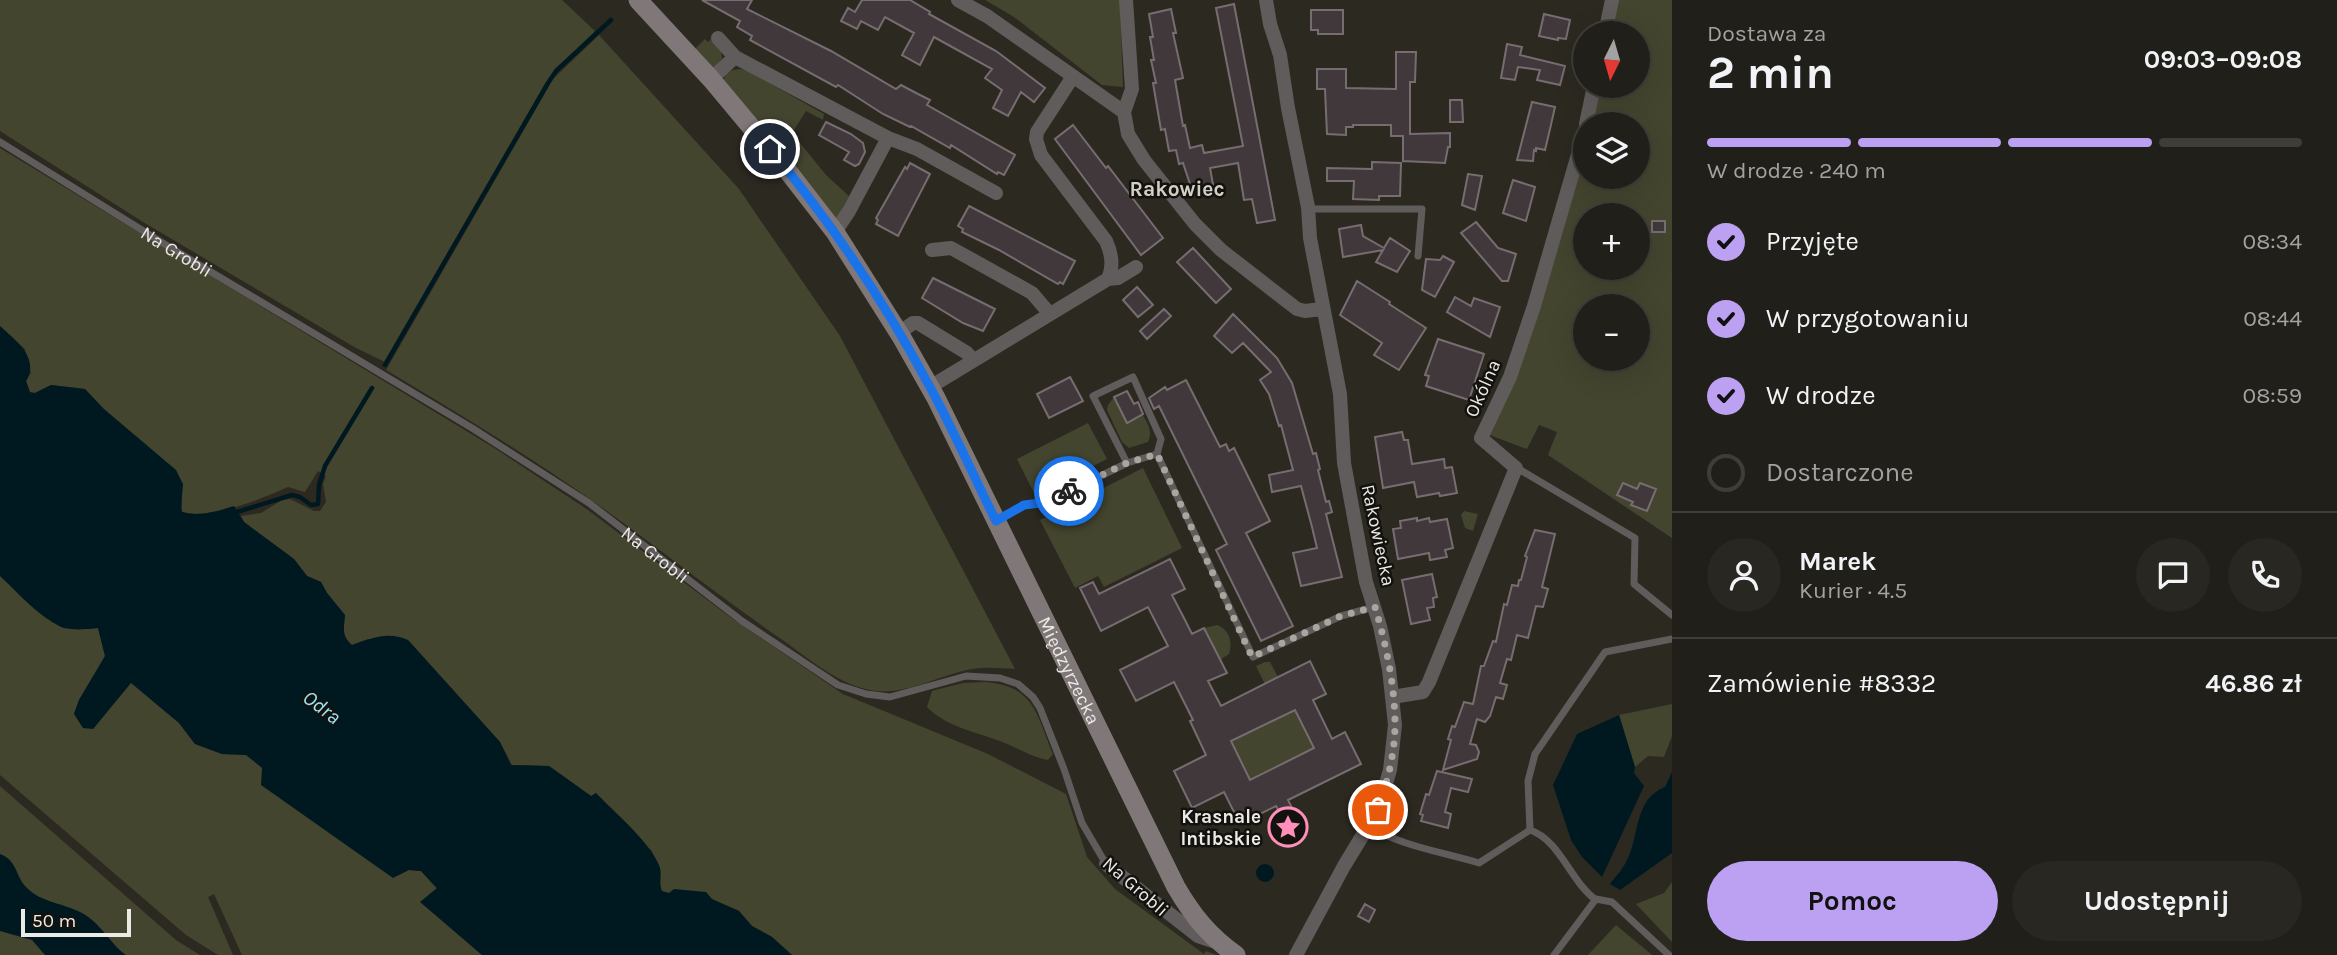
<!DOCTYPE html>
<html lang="pl">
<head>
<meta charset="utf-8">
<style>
	body { margin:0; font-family:Karla,sans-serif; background:#292722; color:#f1f3f6; height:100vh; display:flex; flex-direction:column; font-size:26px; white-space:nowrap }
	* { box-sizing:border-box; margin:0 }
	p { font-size:23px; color:#a2a2a2 }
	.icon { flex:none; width:38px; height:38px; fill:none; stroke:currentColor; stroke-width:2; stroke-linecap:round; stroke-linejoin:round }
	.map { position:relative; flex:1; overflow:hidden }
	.drawer { display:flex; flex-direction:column; background:#211f19; width:665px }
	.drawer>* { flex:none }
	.needle { width:46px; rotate:185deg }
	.fabs { position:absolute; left:1573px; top:21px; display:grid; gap:14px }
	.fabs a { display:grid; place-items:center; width:77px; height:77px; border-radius:50%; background:#211f19; box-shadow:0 7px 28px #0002,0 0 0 2px #3e3d38; font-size:35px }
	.scale { position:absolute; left:21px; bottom:18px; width:110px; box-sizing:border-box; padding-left:7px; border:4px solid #eceae5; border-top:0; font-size:19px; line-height:24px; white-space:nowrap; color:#eceae5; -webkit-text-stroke:5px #13120e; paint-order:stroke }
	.pin { position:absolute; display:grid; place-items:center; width:60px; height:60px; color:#fff; margin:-30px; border:4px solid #fff; border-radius:50%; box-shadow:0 2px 7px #0007 }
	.courier { position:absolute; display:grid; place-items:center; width:70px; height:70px; margin:-35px; border:5px solid #1a73e8; border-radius:50%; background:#fff; color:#222; box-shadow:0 2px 9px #0007 }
	.head em { font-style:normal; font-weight:700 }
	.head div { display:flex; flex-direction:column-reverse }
	.head { display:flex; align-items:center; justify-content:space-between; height:119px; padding:0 35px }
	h1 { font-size:46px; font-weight:700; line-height:52px }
	.bar { display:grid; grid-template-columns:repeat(4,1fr); gap:10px 7px; align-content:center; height:84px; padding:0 35px }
	.bar i { height:9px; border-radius:5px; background:#3e3d38 }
	.bar .current { background:#bca0f2 }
	.bar p { grid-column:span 4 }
	.line { display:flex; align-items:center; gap:18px; padding:0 35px; border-top:2px solid #3e3d38 }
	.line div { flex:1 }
	.round { display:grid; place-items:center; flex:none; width:74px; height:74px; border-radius:37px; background:#292722 }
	ol { padding:0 35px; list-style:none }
	li { display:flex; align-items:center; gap:21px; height:77px }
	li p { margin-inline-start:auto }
	li .icon { padding:7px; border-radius:50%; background:#bca0f2; color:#111; stroke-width:4 }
	li:last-child { color:#a2a2a2 }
	li i { width:38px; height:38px; border:4px solid #3e3d38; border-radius:50% }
	.primary-button { display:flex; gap:14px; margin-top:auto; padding:14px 35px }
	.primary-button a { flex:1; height:80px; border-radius:42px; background:#bca0f2; color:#111; font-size:28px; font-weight:700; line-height:80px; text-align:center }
	.primary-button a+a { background:#292722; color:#f1f3f6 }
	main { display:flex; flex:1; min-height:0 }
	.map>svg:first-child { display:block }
	.green { fill:#44452f; fill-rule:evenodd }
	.water { fill:#001920 }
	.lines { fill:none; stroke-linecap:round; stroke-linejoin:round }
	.stream { stroke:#001920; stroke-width:4.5 }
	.building { fill:#41383b; stroke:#776d71; stroke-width:2; fill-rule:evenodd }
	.lane { stroke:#615c5c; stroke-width:7 }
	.street { stroke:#615c5c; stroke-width:14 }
	.secondary { stroke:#807878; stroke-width:19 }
	.done { stroke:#a9a6a0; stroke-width:7; stroke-dasharray:0 12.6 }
	.route { stroke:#1a73e8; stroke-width:9 }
	.labels { text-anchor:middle; stroke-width:5; stroke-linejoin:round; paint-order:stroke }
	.street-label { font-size:19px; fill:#eceae5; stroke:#13120e }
	.poi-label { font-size:19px; font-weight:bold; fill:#eceae5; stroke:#13120e; text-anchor:end }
	.neighbourhood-label { font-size:21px; font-weight:bold; fill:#d2cfc5; stroke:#13120e }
	.water-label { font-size:21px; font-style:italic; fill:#99e4f7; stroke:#13120e }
</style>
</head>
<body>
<main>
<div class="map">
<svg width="1672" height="955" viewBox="0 0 1672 955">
	<rect width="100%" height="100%" fill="#2c2921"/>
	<path class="green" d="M0,0h562l33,31 -47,48 -163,283 -29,-14 -213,-126 -143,-91z
		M985,0h135l3,87 -21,-2 -88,-68z
		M1618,0h54v538l-124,-83 9,-23 -18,-7 -12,24 -40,-15 98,-291 1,34h52v-53h-48l9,-38h39v-53h-27zM1586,215h52v53h-52zM1586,306h52v53h-52z
		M599,35l140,154 101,147 175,333c-16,-1 -36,-3 -52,2 -32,8 -64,27 -98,18 -30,-8 -56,-30 -81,-48 -54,-37 -105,-77 -158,-116 -77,-57 -158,-106 -240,-155l167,-291z
		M705,39l3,3 3,-3 10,10 1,10 -7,8h-6l-15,-17z
		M740,69l6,1 78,44 -1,6 -17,-9 -14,22 34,42 23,21 -12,22 -5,1 -109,-136c1,-11 7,-13 17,-14z
		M0,148l496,301 92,61 142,107 113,77 145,60 78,40 21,63 28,32 89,65 2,-3 11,4h-425l-20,-18 -20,-11 -13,-15 -28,-12 -49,-7 -10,-41 -61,-55 -42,-30 -37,-1 -12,-23 -92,-102 -40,-1 -16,6c-11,-9 -8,-17 -7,-30l-18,-22 -6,-11 -14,-6 -13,-17 -50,-37 -3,-6 20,-3 21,-13 8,-1 24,12h6l6,-9 -3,-18 3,-8 -8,-5 -13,21 -17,-5c-27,12 -77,33 -106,25v-11l-97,-112 -34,-4 -16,8h-5l-4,-12 5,-8 -6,-24 -25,-23z
		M1114,397l13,25 15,-8c6,10 11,17 6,28l-19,6 -7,-6 -15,-32 1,-5z
		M1088,423l19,36 -72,36 -18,-36z
		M1143,468l39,80 -78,39 -6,-11 -23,12 -35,-68z
		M1464,511l14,3 -5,17 -8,-3 -4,-13z
		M0,576l43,39 55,13 7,28 -26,44 -5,14 19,15 38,-47 48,41 16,21 27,10 24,1 163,115 12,1 16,18 -16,13 61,53h-240l-28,-61 -6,3 25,58h-15l-32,-20 -186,-160z
		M1217,625c12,4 16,17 12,29l-9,6 -16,-32z
		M1265,662h5l8,15 -13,7 -9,-18z
		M985,682c50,4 51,32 68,72l-5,6c-16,-3 -27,-10 -41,-16 -28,-12 -58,-15 -80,-37l5,-16 31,-8z
		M1672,704v32l-8,21 -16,-1 -13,11 -16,-52z
		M1295,710l19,38 -64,32 -19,-39z
		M0,786l176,154 24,15h-200z
		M1672,882v60l-36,-38 28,-11z
		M1616,925l36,30h-64z"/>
	<path class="water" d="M0,326c16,15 40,32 26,55l4,11 5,1 16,-8 34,4 19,20 72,61 7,14 -2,24 1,4c19,5 35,-1 52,-6l10,16 50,37 13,17 14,6 6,11 18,22c-1,13 -4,21 7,30 20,-7 36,-14 56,-5l92,102 11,23 38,1 42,30 5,-3c19,20 53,48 63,72 4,10 -1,17 3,26l7,2 5,-4 32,3 6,7 27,12 13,15 20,11 20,18h-310l-62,-53 17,-14 -16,-17 -12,-1 -16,8 -132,-93 1,-17 -16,-13 -24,-1 -27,-10 -16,-21 -48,-40 -38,46 -10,-1 -9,-14 5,-14 26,-44 -7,-28c-8,1 -26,3 -37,-1 -23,-11 -43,-34 -61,-51z
		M1619,715l16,52 -1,6 10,13 -42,91 -20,-20 -11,-17 -18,-55 24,-51z
		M1672,772v81l-52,37 -10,-6c5,-7 12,-14 16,-22 14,-25 7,-63 39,-75z
		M0,854c17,6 15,21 26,33 15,16 38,16 56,26 21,12 27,30 44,42h-81l-13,-15 -32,-9z
		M1256 873a9 9 0 1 1 18 0a9 9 0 1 1-18 0Z"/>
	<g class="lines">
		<path class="stream" d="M385,365l163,-282 8,-12 55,-51
			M235,514l2,-2 55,-17 8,2 11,8 7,-1 1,-19 6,-19 47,-78"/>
	</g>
	<path class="building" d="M702,0h50l-5,9 84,42 65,38 5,-4 17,9 12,6 -3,5 88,50 -11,20 -6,-3 -1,2 -46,-29 -1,3 -39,-22 -1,1 -27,-13 -45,-29 -2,2 -86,-47 2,-4 -15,-9 3,-6z
		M862,0h48l20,12 -1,2 67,37 49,37 -11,14 -13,-10 -13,24 -15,-8 9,-18 -17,-12 7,-9 -58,-32 -14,28 -18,-10 12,-22 -29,-16 -7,13 -17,-9 -4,8 -16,-8 7,-13 7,4z
		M1234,4l41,216 -18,3 -5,-24 -8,1 -6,-37 -28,5 4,22 -19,3 -1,-9h-4l-7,-21 -4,1 -3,-14 -7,1 -4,-22 -4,1 -8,-47h3l-5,-23h3l-4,-23h3l-4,-23 22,-5 5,24h-3l10,45 -8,2 8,46 2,-1 5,23 12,-3 2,8 39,-7 -27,-138z
		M1311,10h32v24h-25v-4h-7z
		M1544,14l26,6 -4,19 -8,-1v2l-19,-4z
		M1507,44l15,3 -2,8 45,11 -5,19 -23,-5 3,-10 -22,-3 -3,13 -14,-2z
		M1396,52h20l-1,30h-5v52l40,-1v14h-2l-3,16 -42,-2v-25h-12v-11h-38v2h-7v8l-19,-1 -2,-45h-8v-20h29v19l50,1z
		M1450,100h12l1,22h-13z
		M1532,102l23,5 -5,22 -5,21 -9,-2v3l-2,-1 -1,11 -16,-1z
		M826,122l25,12 12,9 2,9 -6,12 -4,2 -11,-6 5,-8 -30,-17z
		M1073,125l33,43 2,-2 55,72 -22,17 -86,-116z
		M1372,162l29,1 -1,33h-21v4l-26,-1 1,-18h-27v-13l45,1z
		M910,163l20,11 -32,62 -22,-12 2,-4 -2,-2 29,-51 2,2z
		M1468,174l14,2 -7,34 -13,-5z
		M1513,180l22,7 -9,34 -23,-8z
		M969,206l106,55 -12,23 -3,-2 -2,2 -59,-34 -37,-18 1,-3 -5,-3z
		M1652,221h13v11h-13z
		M1476,222l22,26 18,6 -8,27h-6l-41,-48z
		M1361,225l2,11 21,12 6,-10 20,13 -13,21 -21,-10 7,-12 -40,7 -4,-28z
		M1193,248l38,41 -15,14 -39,-41z
		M1443,256l11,6 -19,35 -13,-7 4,-31 14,1z
		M933,278l62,31 -12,22 -20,-8 -41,-25z
		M1357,281l33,21 -1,2 37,24 -27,42 -25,-15 8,-12 -42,-28z
		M1137,287l16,18 -15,12 -15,-17z
		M1455,297l16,9 3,-8 26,9 -10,30 -43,-25z
		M1164,309l7,7 -24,23 -7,-8z
		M1233,314l44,44 15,25 21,71 3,-1 4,16 -2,1 8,32 3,-1 3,11 -6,2 16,63 -41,9 -8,-33 24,-5 -5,-21 -11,-41 -29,6 -3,-17 24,-5 -12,-45 -2,1 -10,-32 -9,-14 11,-8 -28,-29 -11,10 -18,-17z
		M1438,339l46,15 -15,46 -43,-14 3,-10 -4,-1z
		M1070,377l13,24 -34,17 -12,-24z
		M1186,380l34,67 6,-3 3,7 5,-3 36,73 -24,12 47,93 -32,15 -45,-91 11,-6 -68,-138 -5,3 -5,-11 16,-11 2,3z
		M1127,391l7,13 4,-2 5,12 -16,9 -13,-26z
		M1402,432l2,8h4l4,24 32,-5 1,9 7,-1 5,26 -17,3 -1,-3 -22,4 -3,-15 -31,6 -8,-51z
		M1623,483l14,6 3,-6 16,6 -9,22 -16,-6 2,-3 -16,-7z
		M1417,518v3l12,-3 1,4 17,-3 6,29 -8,2 2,7 -17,3 -1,-7 -31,6 -5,-30 8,-1 -1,-7z
		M1535,530l20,4 -13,53 6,2 -5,18 -7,-1 -8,32 -11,-3 -6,25 -4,-1 -7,24 7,2 -4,14 -7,-2 -6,19 -5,6 -8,-3 -7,25 6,1 3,7 -2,7 -34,11 8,-30 -3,-1 4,-13 3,1 9,-25 9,2 8,-38h3l9,-25 3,1 8,-38 3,1 5,-20 6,1 1,-6h2l6,-23 -2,-1z
		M1170,559l15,30 -13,6 13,25 7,14 12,-6 23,45 -19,8 13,25 89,-45 16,33 -13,6 19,39 13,-7 16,32 -73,36 7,14 -11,6 -8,-14 -36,18 -16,-32 -32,16 -18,-37 32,-16 -16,-34 3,-1 -19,-38 -38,19 -16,-31 48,-24 -20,-39 -47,24 -21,-43 13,-6 6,12zM1295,710l19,38 -64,32 -19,-39z
		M1432,574l5,23 -4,1 1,9 -7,1 3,12 -19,4 -9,-44z
		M1437,771l35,8 -4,13 -17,-4 -6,24 6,2 -3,14 -27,-7 2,-6 -3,-1 6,-20 3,1z
		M1365,904l10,6 -6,12 -11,-6z"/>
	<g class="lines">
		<g class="lane">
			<path id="s1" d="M0,142l166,103 306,183 117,75 153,118 96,64 28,9 24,3 76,-21 34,2 18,6 15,13 7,11 24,61 18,54 24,41"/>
			<path d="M1308,209h114l-4,47"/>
			<path d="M1157,454l-30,9 -34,-67 40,-19 28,62 -4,15 96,203 88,-41 33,-9"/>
			<path d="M1517,468l118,70 -1,46 38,31"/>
			<path d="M997,520l27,-15 24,-3 79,-39"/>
			<path d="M1369,826c31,20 74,26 110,37l51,-33"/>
			<path d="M1530,830l-2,-49 7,-27 70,-102 67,-13"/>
			<path d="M1530,830c30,10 40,51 66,70"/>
			<path d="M1554,955l42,-56 16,3 57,53"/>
		</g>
		<path class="street" d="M958,0l29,16 137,96
			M1126,0l6,89 -8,23 4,22 16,26 51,64 26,26 76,59 8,2 17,-2
			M1266,0l4,24 10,31 8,53 20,99 2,31 30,156 4,69 22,119 14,44 9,43 6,56 -5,45 -12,40 -34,56 -48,89
			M1605,33l7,-33
			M718,38l17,19
			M711,79l24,-22 153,81 29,11 79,44
			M1586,124l8,-38
			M835,232l14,-21 39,-73
			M932,250l19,-2 81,45 17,20
			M1108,279l10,-1 18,-11
			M899,333l14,-10h5l49,30 6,7
			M930,387l178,-108c6,-13 4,-25 -2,-38l-65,-86 -5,-16 1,-7 35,-54
			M1392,697l31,-5 6,-10 87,-214 -35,-30 29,-61 24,-71 52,-179
			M1106,864l92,72 21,7"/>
		<path class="secondary" id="s2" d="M638,0l73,79 76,91 48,62 67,106 34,60 240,489c17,29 33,49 60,68"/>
	</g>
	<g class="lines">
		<path class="done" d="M1069,491l58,-28 30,-9 95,203 89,-41 34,-9c11,37 20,79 20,118 0,28 -8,58 -17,85"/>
		<path class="route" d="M770,149c62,74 115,154 160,238 24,44 44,90 66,134l28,-16 24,-3 21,-11"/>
	</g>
	<defs>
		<g id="sight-ring" transform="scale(2.0125)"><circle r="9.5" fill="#13120e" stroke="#ff8eb9" stroke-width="1.5"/><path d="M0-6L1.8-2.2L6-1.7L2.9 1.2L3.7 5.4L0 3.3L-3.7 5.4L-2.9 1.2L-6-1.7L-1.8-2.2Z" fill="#ff8eb9"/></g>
	</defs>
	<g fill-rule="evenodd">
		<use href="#sight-ring" x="1288" y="827"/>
	</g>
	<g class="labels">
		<g class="street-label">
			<text dy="7" stroke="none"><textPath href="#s1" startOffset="208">Na Grobli</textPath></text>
			<text transform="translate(1482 388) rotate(-66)" y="7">Okólna</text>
			<text transform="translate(1379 535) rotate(78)" y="7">Rakowiecka</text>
			<text dy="7" stroke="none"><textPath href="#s1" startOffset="775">Na Grobli</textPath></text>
			<text dy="7" stroke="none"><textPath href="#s2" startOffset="802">Międzyrzecka</textPath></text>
			<text transform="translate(1136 886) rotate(41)" y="7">Na Grobli</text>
		</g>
		<g class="poi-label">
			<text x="1261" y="823">Krasnale<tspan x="1261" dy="22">Intibskie</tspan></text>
		</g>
		<g class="neighbourhood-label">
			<text x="1177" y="196">Rakowiec</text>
		</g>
		<g class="water-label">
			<text transform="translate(322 707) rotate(37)" y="7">Odra</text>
		</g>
	</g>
</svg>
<div class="fabs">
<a><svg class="needle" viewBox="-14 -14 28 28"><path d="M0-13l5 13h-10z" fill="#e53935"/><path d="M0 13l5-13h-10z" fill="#a2a2a2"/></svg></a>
<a><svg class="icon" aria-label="layers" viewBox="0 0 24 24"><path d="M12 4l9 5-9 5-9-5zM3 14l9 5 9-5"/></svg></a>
<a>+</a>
<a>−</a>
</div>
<div class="scale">50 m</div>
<div class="pin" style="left:1378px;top:810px;background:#ea580c"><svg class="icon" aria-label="bag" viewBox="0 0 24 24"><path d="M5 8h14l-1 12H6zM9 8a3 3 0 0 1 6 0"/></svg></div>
<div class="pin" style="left:770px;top:149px;background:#1f2937"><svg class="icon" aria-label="home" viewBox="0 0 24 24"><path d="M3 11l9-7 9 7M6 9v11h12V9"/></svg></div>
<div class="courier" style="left:1069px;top:491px"><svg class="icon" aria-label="bike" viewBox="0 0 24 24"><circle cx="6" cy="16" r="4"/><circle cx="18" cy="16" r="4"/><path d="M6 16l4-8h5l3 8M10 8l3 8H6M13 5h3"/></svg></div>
</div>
<section class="drawer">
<div class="head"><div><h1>2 min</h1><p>Dostawa za</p></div><em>09:03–09:08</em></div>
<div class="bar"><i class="current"></i><i class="current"></i><i class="current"></i><i></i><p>W drodze · 240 m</p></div>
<ol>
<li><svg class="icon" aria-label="check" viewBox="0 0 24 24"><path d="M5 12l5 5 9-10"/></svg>Przyjęte<p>08:34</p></li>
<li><svg class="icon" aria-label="check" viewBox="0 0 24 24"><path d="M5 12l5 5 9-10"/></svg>W przygotowaniu<p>08:44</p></li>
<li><svg class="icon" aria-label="check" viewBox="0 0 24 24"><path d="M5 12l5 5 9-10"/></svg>W drodze<p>08:59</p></li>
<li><i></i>Dostarczone</li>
</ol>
<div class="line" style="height:126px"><a class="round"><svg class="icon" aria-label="person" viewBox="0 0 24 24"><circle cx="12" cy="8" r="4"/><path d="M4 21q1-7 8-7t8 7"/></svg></a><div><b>Marek</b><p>Kurier · 4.5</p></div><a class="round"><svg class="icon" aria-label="chat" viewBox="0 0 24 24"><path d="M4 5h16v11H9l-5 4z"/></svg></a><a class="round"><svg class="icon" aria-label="phone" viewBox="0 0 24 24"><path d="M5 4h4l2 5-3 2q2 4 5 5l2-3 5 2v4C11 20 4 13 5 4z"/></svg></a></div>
<div class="line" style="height:91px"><div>Zamówienie #8332</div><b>46.86 zł</b></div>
<div class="primary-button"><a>Pomoc</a><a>Udostępnij</a></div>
</section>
</main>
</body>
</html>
